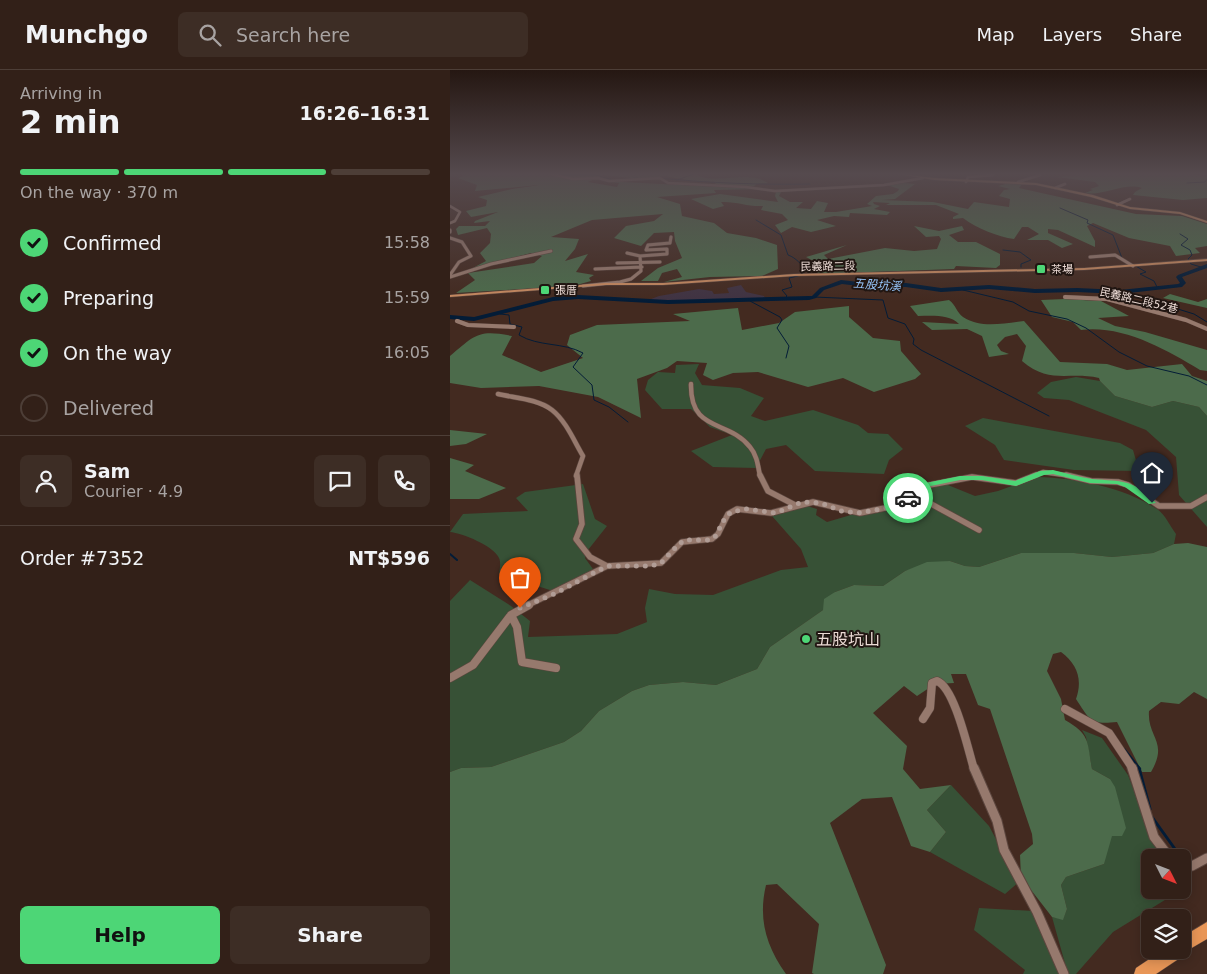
<!DOCTYPE html>
<html lang="en">
<head>
<meta charset="utf-8">
<style>
	body { margin:0; font-family:"DejaVu Sans","Noto Sans TC",sans-serif; background:#3d2d25; color:#f1f3f6; height:100vh; display:flex; flex-direction:column; font-size:19px; white-space:nowrap }
	* { box-sizing:border-box; margin:0 }
	p { font-size:16px; color:#a8a3a2 }
	.icon { flex:none; width:28px; height:28px; fill:none; stroke:currentColor; stroke-width:2; stroke-linecap:round; stroke-linejoin:round }
	.map { position:relative; flex:1; overflow:hidden }
	.drawer { display:flex; flex-direction:column; background:#322018; width:450px }
	.drawer>* { flex:none }
	.needle { width:32px; rotate:132deg }
	.tools { position:absolute; left:691px; top:779px; display:grid; gap:10px }
	.tools a { display:grid; place-items:center; width:50px; height:50px; border-radius:8px; background:#322018; box-shadow:0 2px 12px #0003,0 0 0 1px #4d3e37; font-size:25px }
	.pin { position:absolute; display:grid; place-items:center; width:42px; height:42px; color:#fff; margin:-51px -21px; border-radius:50% 50% 50% 0; rotate:-45deg; box-shadow:0 0 5px #0007 }
	.pin .icon { rotate:45deg }
	.courier { position:absolute; display:grid; place-items:center; width:50px; height:50px; margin:-25px; border:4px solid #4dd676; border-radius:50%; background:#fff; color:#222; box-shadow:0 1px 6px #0007 }
	.headline em { font-style:normal; font-weight:800 }
	.headline div { display:flex; flex-direction:column-reverse }
	.headline { display:flex; align-items:center; justify-content:space-between; height:85px; padding:0 20px }
	h1 { font-size:32px; font-weight:800; line-height:38px }
	.bar { display:grid; grid-template-columns:repeat(4,1fr); gap:8px 5px; align-content:center; height:60px; padding:0 20px }
	.bar i { height:6px; border-radius:4px; background:#4d3e37 }
	.bar .on { background:#4dd676 }
	.bar p { grid-column:span 4 }
	.line { display:flex; align-items:center; gap:12px; padding:0 20px; border-top:1px solid #4d3e37 }
	.line div { flex:1 }
	.round { display:grid; place-items:center; flex:none; width:52px; height:52px; border-radius:8px; background:#3d2d25 }
	ol { padding:0 20px; list-style:none }
	li { display:flex; align-items:center; gap:15px; height:55px }
	li p { margin-inline-start:auto }
	li .icon { padding:5px; border-radius:50%; background:#4dd676; color:#111; stroke-width:4 }
	li:last-child { color:#a8a3a2 }
	li i { width:28px; height:28px; border:2px solid #4d3e37; border-radius:50% }
	.cta { display:flex; gap:10px; margin-top:auto; padding:10px 20px }
	.cta a { flex:1; height:58px; border-radius:8px; background:#4dd676; color:#111; font-size:20px; font-weight:800; line-height:58px; text-align:center }
	.cta a+a { background:#3d2d25; color:#f1f3f6 }
	header { display:flex; align-items:center; gap:30px; box-sizing:border-box; height:70px; padding:0 25px; background:#322018; border-bottom:1px solid #4d3e37 }
	header strong { font-size:24px }
	nav { display:flex; gap:28px; margin-inline-start:auto; font-size:18px }
	.search { width:350px; height:45px; background:#3d2d25; display:flex; align-items:center; gap:12px; box-sizing:border-box; padding:0 18px; border-radius:8px; color:#a8a3a2; font-size:19px }
	main { display:flex; flex:1; min-height:0 }
	.map>svg:first-child { display:block }
	.industrial { fill:#403342 }
	.green { fill:#375136 }
	.forest { fill:#4c6b4b }
	.lines { fill:none; stroke-linecap:round; stroke-linejoin:round }
	.stream-far3 { stroke:#031c37; stroke-width:1 }
	.stream-far2 { stroke:#031c37; stroke-width:2 }
	.stream-far1 { stroke:#031c37; stroke-width:2.5 }
	.stream { stroke:#031c37; stroke-width:3 }
	.river { fill:#031c37; fill-rule:evenodd }
	.minor-far6-casing { stroke:#5c463e; stroke-width:3 }
	.minor-far5-casing { stroke:#5c463e; stroke-width:4 }
	.minor-far4-casing { stroke:#5c463e; stroke-width:4.5 }
	.minor-far3-casing { stroke:#5c463e; stroke-width:5.5 }
	.minor-far2-casing { stroke:#5c463e; stroke-width:7 }
	.minor-far1-casing { stroke:#5c463e; stroke-width:9 }
	.minor-casing { stroke:#5c463e; stroke-width:11 }
	.major-casing { stroke:#5c463e; stroke-width:1 }
	.highway-casing { stroke:#5c463e; stroke-width:1 }
	.minor-far6 { stroke:#96796d; stroke-width:2.5 }
	.minor-far5 { stroke:#96796d; stroke-width:3 }
	.minor-far4 { stroke:#96796d; stroke-width:4 }
	.minor-far3 { stroke:#96796d; stroke-width:4.5 }
	.minor-far2 { stroke:#96796d; stroke-width:5.5 }
	.minor-far1 { stroke:#96796d; stroke-width:8 }
	.minor { stroke:#96796d; stroke-width:9 }
	.major { fill:#c78a60; fill-rule:evenodd }
	.highway { fill:#e89657; fill-rule:evenodd }
	.route { fill:#4dd676 }
	.done { stroke:#b19d96; stroke-width:5; stroke-dasharray:0 9 }
	.poi-dot { fill:#4dd676; stroke:#211612; stroke-width:2 }
	.labels { text-anchor:middle; stroke-width:4; stroke-linejoin:round; paint-order:stroke }
	.far-street-label { font-size:11px; fill:#ecdbd5; stroke:#211612 }
	.far-poi-label { font-size:11px; fill:#ecdbd5; stroke:#211612; text-anchor:start }
	.far-water-label { font-size:12px; font-style:italic; fill:#96c5fa; stroke:#211612 }
	.near-poi-label { font-size:16px; fill:#ecdbd5; stroke:#211612; text-anchor:start }
</style>
</head>
<body>
<header>
<strong>Munchgo</strong>
<div class="search"><svg class="icon" aria-label="search" viewBox="0 0 24 24"><circle cx="10" cy="10" r="6"/><path d="M15 15l6 6"/></svg>Search here</div>
<nav><a>Map</a><a>Layers</a><a>Share</a></nav>
</header>
<main>
<section class="drawer">
<div class="headline"><div><h1>2 min</h1><p>Arriving in</p></div><em>16:26–16:31</em></div>
<div class="bar"><i class="on"></i><i class="on"></i><i class="on"></i><i></i><p>On the way · 370 m</p></div>
<ol>
<li><svg class="icon" aria-label="check" viewBox="0 0 24 24"><path d="M5 12l5 5 9-10"/></svg>Confirmed<p>15:58</p></li>
<li><svg class="icon" aria-label="check" viewBox="0 0 24 24"><path d="M5 12l5 5 9-10"/></svg>Preparing<p>15:59</p></li>
<li><svg class="icon" aria-label="check" viewBox="0 0 24 24"><path d="M5 12l5 5 9-10"/></svg>On the way<p>16:05</p></li>
<li><i></i>Delivered</li>
</ol>
<div class="line" style="height:90px"><a class="round"><svg class="icon" aria-label="person" viewBox="0 0 24 24"><circle cx="12" cy="8" r="4"/><path d="M4 21q1-7 8-7t8 7"/></svg></a><div><b>Sam</b><p>Courier · 4.9</p></div><a class="round"><svg class="icon" aria-label="chat" viewBox="0 0 24 24"><path d="M4 5h16v11H9l-5 4z"/></svg></a><a class="round"><svg class="icon" aria-label="phone" viewBox="0 0 24 24"><path d="M5 4h4l2 5-3 2q2 4 5 5l2-3 5 2v4C11 20 4 13 5 4z"/></svg></a></div>
<div class="line" style="height:65px"><div>Order #7352</div><b>NT$596</b></div>
<div class="cta"><a>Help</a><a>Share</a></div>
</section>
<div class="map">
<svg width="757" height="904" viewBox="0 0 757 904">
	<rect width="100%" height="100%" fill="#432a20"/>
	<path class="industrial" d="M291,215l5,7 18,4 2,4 -120,1 13,-5 40,-7 13,2 2,3 15,-1 -2,-5z"/>
	<path class="green" d="M249,294l-4,9 7,12 38,3 24,10 -13,18 14,5 48,-11 45,15 10,8 20,1 15,15 -14,11 -5,14 -69,-3 -29,-26 -20,4 -10,19 -43,-1 -22,-16 41,-16 -22,-8 -19,-18h-29l-17,-19 3,-10 10,-8 17,1 1,-8z
		M626,307l24,4 15,15 37,11 21,-6 26,6 8,9v111l-28,-32 -3,-38 -30,-27 -77,-30 -25,-2 -7,-5 14,-11z
		M533,348l137,25 13,7 6,21 -65,-1 -70,-10 -9,-15 -30,-19z
		M587,407c40,1 86,10 120,32 8,5 13,17 19,25l-2,10 -21,9 -41,4 -38,-4h-53l-42,14 -14,-1 -15,-5 -45,10 -22,15 -29,-1 -19,7 -12,18 -53,37 -13,22 -41,16 -33,-3 -34,3 -17,6 -33,20 -18,20 -17,11 -73,25 -30,1 -11,4v-171l20,-21 41,26 19,15 -2,16 89,-3 30,-12 -2,-14 4,-19 26,5 38,1 68,-25 27,-3 -7,-18 -29,-33 35,-10 10,3 -1,6 11,7 34,-10 43,-7 18,-17 21,-5 32,13 23,-5z
		M133,414l12,35 12,7 -19,24 -3,8 8,11 -4,5 -36,17 -54,-17c1,-6 2,-12 0,-16 -5,-12 -37,-25 -49,-26l13,-18 65,-3 -12,-13 9,-6z
		M632,660l20,8 26,37 31,82 -9,1v32h21l2,5 -60,37 -37,42h-8l-16,-57 11,2 4,-10 -6,-24 5,-8 38,-13 6,-85 -18,-10 -6,-32z
		M501,715l38,41 30,56 -14,12 -75,-42 16,-20 -19,-22z
		M529,838l55,3 26,63h-37l2,-4 -51,-40z"/>
	<path class="forest" d="M11,104h234c22,12 52,-5 73,9l-11,1 -3,2 -36,-1 -5,-3 -21,-1 -27,-5 -23,3 -39,-4 -15,7 29,5 2,-4 -17,-2 159,8 -47,1 2,3 -59,4 23,7 2,12 32,7 13,10 29,5 21,7 1,24 -16,7 -52,1 -46,5 18,-5 -5,-8 -15,4 -4,8h-17l17,-13 24,-10 -7,-17 -1,-9 -20,1 -13,13 -27,-8 12,-12 28,-5 9,-7 -71,6 -41,17 28,2 -4,10 -10,12 23,-7 -12,18 18,3 -5,3 2,3 -18,5 -117,7 19,-13 -7,-7 66,-10 8,-7 -11,-3 -62,17 17,-9 -6,-8 10,-10 1,-9 -4,-6 -29,7 -2,-6 3,-3h26l5,-5 -16,2 1,-2 23,-9 -27,5 -5,-6 20,-5 1,-6 -9,-3 34,-8 27,-4 -64,6 2,-6 -19,-7 7,-3z
		M616,104h122l19,2v22l-24,2 -50,-5 2,-3 7,-4c-18,-6 -37,8 -57,5l8,-3 -3,-1 9,-3 -4,-4 -38,-5 19,-2z
		M454,113l11,1 -20,15 -13,1 51,2 35,7 6,-7 35,5 1,-8 -11,-3 5,-6 6,-1 -12,-3 11,-3 13,1 -3,4 117,26 46,2 25,8v22l-12,2 5,5 -24,3 -6,-10 -41,-8 -36,-15 -6,3 8,15v6l-37,-17 -10,-1v4l25,11 -11,4 -14,-8h-21l12,-6 -11,-7h-6l-8,12c-16,-2 -38,-11 -51,-21l-10,1v-2l6,-3 -23,-9h-50l4,-2 -17,-1 1,2 6,2 -6,3 16,3 -3,3 -37,-2 -1,4 -15,-1 -17,4 19,6 -25,6 -19,-5 -11,6 -6,-8 13,-5 -6,-6 -21,-4 2,-4c-15,1 -27,-5 -42,-4l3,4 -11,3 -22,-10 29,-5 58,8 -3,-6 1,-4h5l-2,4 11,6h13l-7,6 15,1 6,-8 11,2 -4,9h12l36,-6 -5,-2 9,-8 17,-2 5,-3 1,-2 -12,-4z
		M464,156l25,5 23,-5 2,4 -15,5 9,7h18l24,12v11l-4,3 -40,-2 -2,3 -138,5 5,-9 -15,-8 41,-12 -23,10 4,4 57,-11 29,3 23,-2 4,-10 -2,-3 -13,1z
		M720,224l28,8 9,-3v9l-44,-10z
		M615,229l36,2 28,15 -31,2 17,8 30,6 62,18v21l-7,-1c-35,-21 -77,-45 -119,-40l-8,-8 -21,-5 -11,-17z
		M499,230c7,5 8,13 14,17 19,12 40,6 61,4l36,41 47,2 20,6 55,-6 10,12 15,5v35l-8,-9 -26,-6 -21,6 -37,-11 -15,-15 -1,-3c-30,-7 -49,7 -77,-17l4,-15 -9,-12 -12,3 -8,8 4,6 8,3 -20,3 -7,-21 -15,-7 -35,1 -10,-8 37,2c-10,-10 -27,-8 -41,-8l-8,-10z
		M399,236v11l24,21 27,3 1,10 20,23 -6,5 -41,13 -31,-14 -35,9 -50,-15 -25,1 -20,7 -10,-5 4,-12 -30,-2 -10,7 -30,11 4,39 -43,-21 -59,-11 -58,2 -31,-5v-27c25,-21 28,-27 62,-20l-10,19 39,17 42,-14 -16,-13 3,-10 27,-10 93,-4 -17,-7 65,-6 4,22 37,-7 16,-11z
		M0,360l37,4 -21,10 -16,2z
		M0,388l24,7 -9,6 41,17 -27,11h-29z
		M738,473l19,4v152l-13,-7 -15,12 -18,-2 -12,9c-2,27 20,30 2,61h-9l-25,-50c-27,3 -27,-2 -41,-23 7,-20 1,-35 -15,-47l-8,2 -6,17 14,28 4,21c26,15 22,22 27,49l18,10 5,8 11,41 -4,8h-10l-8,28 -38,13 -5,8 6,24 -4,11 -11,-3 -31,-40 -1,-22 13,-11 -1,-10 -42,-125 -12,-4 -12,-31h-15l3,9 -19,1 -18,12 -13,-10 -31,27 34,33 -4,23 17,20 31,-4 -24,25 19,22 -16,20 -19,-6 -19,-49 -30,2 -32,24 56,142 -3,9h-69l-2,-1 7,-49 -42,-40 -11,1c-8,34 0,61 20,89h-336v-202l11,-4 30,-1 73,-25 17,-11 18,-20 33,-20 17,-6 34,-3 33,3 41,-16 13,-22 53,-37 1,-11 11,-7 19,-7 29,1 22,-15 22,-9 23,-1 15,5 14,1 42,-14h53l38,4 41,-4 21,-9z"/>
	<g class="lines">
		<path class="stream-far3" d="M111,105h35l17,5 24,-2
			M209,108c50,5 100,7 151,6
			M227,110l17,-6
			M737,113l18,-1 2,-3
			M610,138l28,12 -1,3 26,12 9,23 24,14 -6,2 14,7 3,6
			M306,150l25,15 7,20c9,3 12,10 20,14l-6,5
			M730,164l8,5 -7,6 9,5 2,5 -4,4 3,5 13,4
			M553,180l17,2 11,8 -10,4v3
			M513,220l50,12 16,9 38,8 19,9 33,24 28,14 42,10 18,9
			M673,222l71,22 13,8
			M364,227l69,3 5,18 17,6 9,15 -1,5 8,6 128,66
			M335,228l2,-2 -5,-6 10,-3 -3,-9 9,-2
			M300,231l30,16 2,3 -5,8 12,18 -3,12
			M50,244l9,1 1,9 12,3 -3,8c20,12 44,7 64,18l-10,14 19,18 2,15 15,7 19,15"/>
		<path class="stream-far2" d="M0,484l7,6"/>
		<path class="stream-far1" d="M674,679l16,20"/>
		<path class="stream" d="M689,698l11,41
			M702,747l28,39"/>
		<path class="river" d="M757,194v4l-25,9 4,6 -4,4 -62,7 -43,-2 -42,1 -46,-4 -48,3 -35,-5h-38l-26,-3 -18,6 -8,8 -7,2 -141,4 -90,-5 -25,2 -79,20 -24,-2v-4l24,2 79,-20 25,-2 90,5 141,-4h3l8,-8 21,-8 27,3h38l35,5 48,-3 46,4 42,-1 43,2 58,-6 2,-1 -4,-6 2,-2z"/>
		<g class="minor-far6-casing">
			<path id="minor-far6" d="M101,104l22,5 25,-1 11,3 51,-3 8,5 78,4 29,4 109,-6 39,-7
				M753,104h4
				M516,112l2,-5 25,-2
				M568,112l22,-7
				M605,118l10,-4
				M667,135l13,-6
				M0,136l10,6 -5,9 -5,2"/>
		</g>
		<g class="minor-far5-casing">
			<path id="minor-far5" d="M0,160v2
				M0,168l12,4 9,14 -12,6 -9,13
				M190,186l27,-2v-5l-21,1 2,-5 22,-2 1,-6
				M640,187l25,-2 18,11
				M167,193l43,-1
				M145,199l47,-2
				M0,207l41,-13 60,-13
				M133,216l37,-4 11,-3 10,-8 -1,-15 -13,-3"/>
		</g>
		<g class="minor-far4-casing">
			<path id="minor-far4" d="M615,227l42,2 79,21 21,9
				M7,251l11,4 46,2"/>
		</g>
		<g class="minor-far3-casing">
			<path id="minor-far3" d="M241,314c-1,49 37,35 59,63 7,8 8,19 10,29
				M48,324c17,4 40,5 54,16 14,11 22,31 31,46l-7,20
				M583,406l10,-4 28,4"/>
		</g>
		<g class="minor-far2-casing">
			<path id="minor-far2" d="M127,405l5,49 -6,15 14,18 17,9
				M310,405l8,16 27,14
				M616,405l25,6 27,1 10,3 31,21h32l16,-9
				M461,423l68,37
				M76,536l81,-40 54,-3 21,-21 30,-3 6,-5 10,-20 9,-5 34,4 42,-11 47,11 40,-8 19,-18 53,-10 44,6 20,-8"/>
		</g>
		<g class="minor-far1-casing">
			<path id="minor-far1" d="M61,545l6,12 5,35 34,6
				M0,608l23,-13 38,-50 18,-10
				M615,639l44,24 24,36
				M473,649l7,-11 2,-25 5,-2c18,7 31,69 37,88"/>
		</g>
		<g class="minor-casing">
			<path id="minor" d="M524,698l23,53 7,29 33,62 27,62
				M682,698l22,69 16,21
				M732,794l10,2 15,-8"/>
		</g>
		<g class="major-casing">
			<path id="major" d="M449,104l35,4 102,5 57,12 37,12 50,5 27,9v2l-27,-9 -50,-5 -39,-12 -55,-12 -102,-5z
				M757,189v2l-123,9 -290,6 -131,9h-58l-155,12v-2l155,-12h58l131,-9 290,-6z"/>
		</g>
		<g class="highway-casing">
			<path id="highway" d="M757,852v17l-24,14v3l-27,18h-22l2,-6 27,-18h19v-13z"/>
		</g>
		<use href="#minor-far6" class="minor-far6"/>
		<use href="#minor-far5" class="minor-far5"/>
		<use href="#minor-far4" class="minor-far4"/>
		<use href="#minor-far3" class="minor-far3"/>
		<use href="#minor-far2" class="minor-far2"/>
		<use href="#minor-far1" class="minor-far1"/>
		<use href="#minor" class="minor"/>
		<use href="#major" class="major"/>
		<use href="#highway" class="highway"/>
	</g>
	<linearGradient id="sky" x2="0" y2="1"><stop stop-color="#251712"/><stop offset="0.45" stop-color="#554a4e"/><stop offset="1" stop-color="#554a4e" stop-opacity="0"/></linearGradient>
	<rect width="757" height="231" fill="url(#sky)"/>
	<path class="route" d="M603,400c13,3 26,7 39,9 30,3 40,-1 64,24l-7,1 -24,-17 -8,-3 -27,-1 -37,-9 -9,1 -28,11 -34,-6h-22l-39,8 -5,3 -6,9 -6,-2 7,-10 5,-3 44,-9h22l33,5 25,-10z"/>
	<g class="lines">
		<path class="done" d="M70,538l34,-14 53,-28h44l10,-3 18,-19 6,-4h24l6,-3 10,-19 6,-6 15,-3 30,4 26,-11 19,1 20,8 17,2 40,-7 10,-8"/>
	</g>
	<g class="poi-dot">
		<rect x="586" y="194" width="10" height="10" rx="2.5"/>
		<rect x="90" y="215" width="10" height="10" rx="2.5"/>
		<circle cx="356" cy="569" r="5"/>
	</g>
	<g class="labels">
		<g class="far-street-label">
			<text transform="translate(378 196) rotate(-1)" y="4">民義路二段</text>
			<text transform="translate(689 230) rotate(13)" y="4">民義路二段52巷</text>
		</g>
		<g class="far-poi-label">
			<text x="601" y="203">茶場</text>
			<text x="105" y="224">張厝</text>
		</g>
		<g class="far-water-label">
			<text transform="translate(427 215) rotate(4)" y="4">五股坑溪</text>
		</g>
		<g class="near-poi-label">
			<text x="366" y="575">五股坑山</text>
		</g>
	</g>
</svg>
<div class="tools">
<a><svg class="needle" viewBox="-14 -14 28 28"><path d="M0-13l5 13h-10z" fill="#e53935"/><path d="M0 13l5-13h-10z" fill="#a8a3a2"/></svg></a>
<a><svg class="icon" aria-label="layers" viewBox="0 0 24 24"><path d="M12 4l9 5-9 5-9-5zM3 14l9 5 9-5"/></svg></a>
</div>
<div class="pin" style="left:70px;top:538px;background:#ea580c"><svg class="icon" aria-label="bag" viewBox="0 0 24 24"><path d="M5 8h14l-1 12H6zM9 8a3 3 0 0 1 6 0"/></svg></div>
<div class="pin" style="left:702px;top:433px;background:#1f2937"><svg class="icon" aria-label="home" viewBox="0 0 24 24"><path d="M3 11l9-7 9 7M6 9v11h12V9"/></svg></div>
<div class="courier" style="left:458px;top:428px"><svg class="icon" aria-label="car" viewBox="0 0 24 24"><path d="M5 17H2v-5l4-1 3-4h7l3 4 3 1v5h-3M9 17h6M6 11h13"/><circle cx="7" cy="17" r="2"/><circle cx="17" cy="17" r="2"/></svg></div>
</div>
</main>
</body>
</html>
